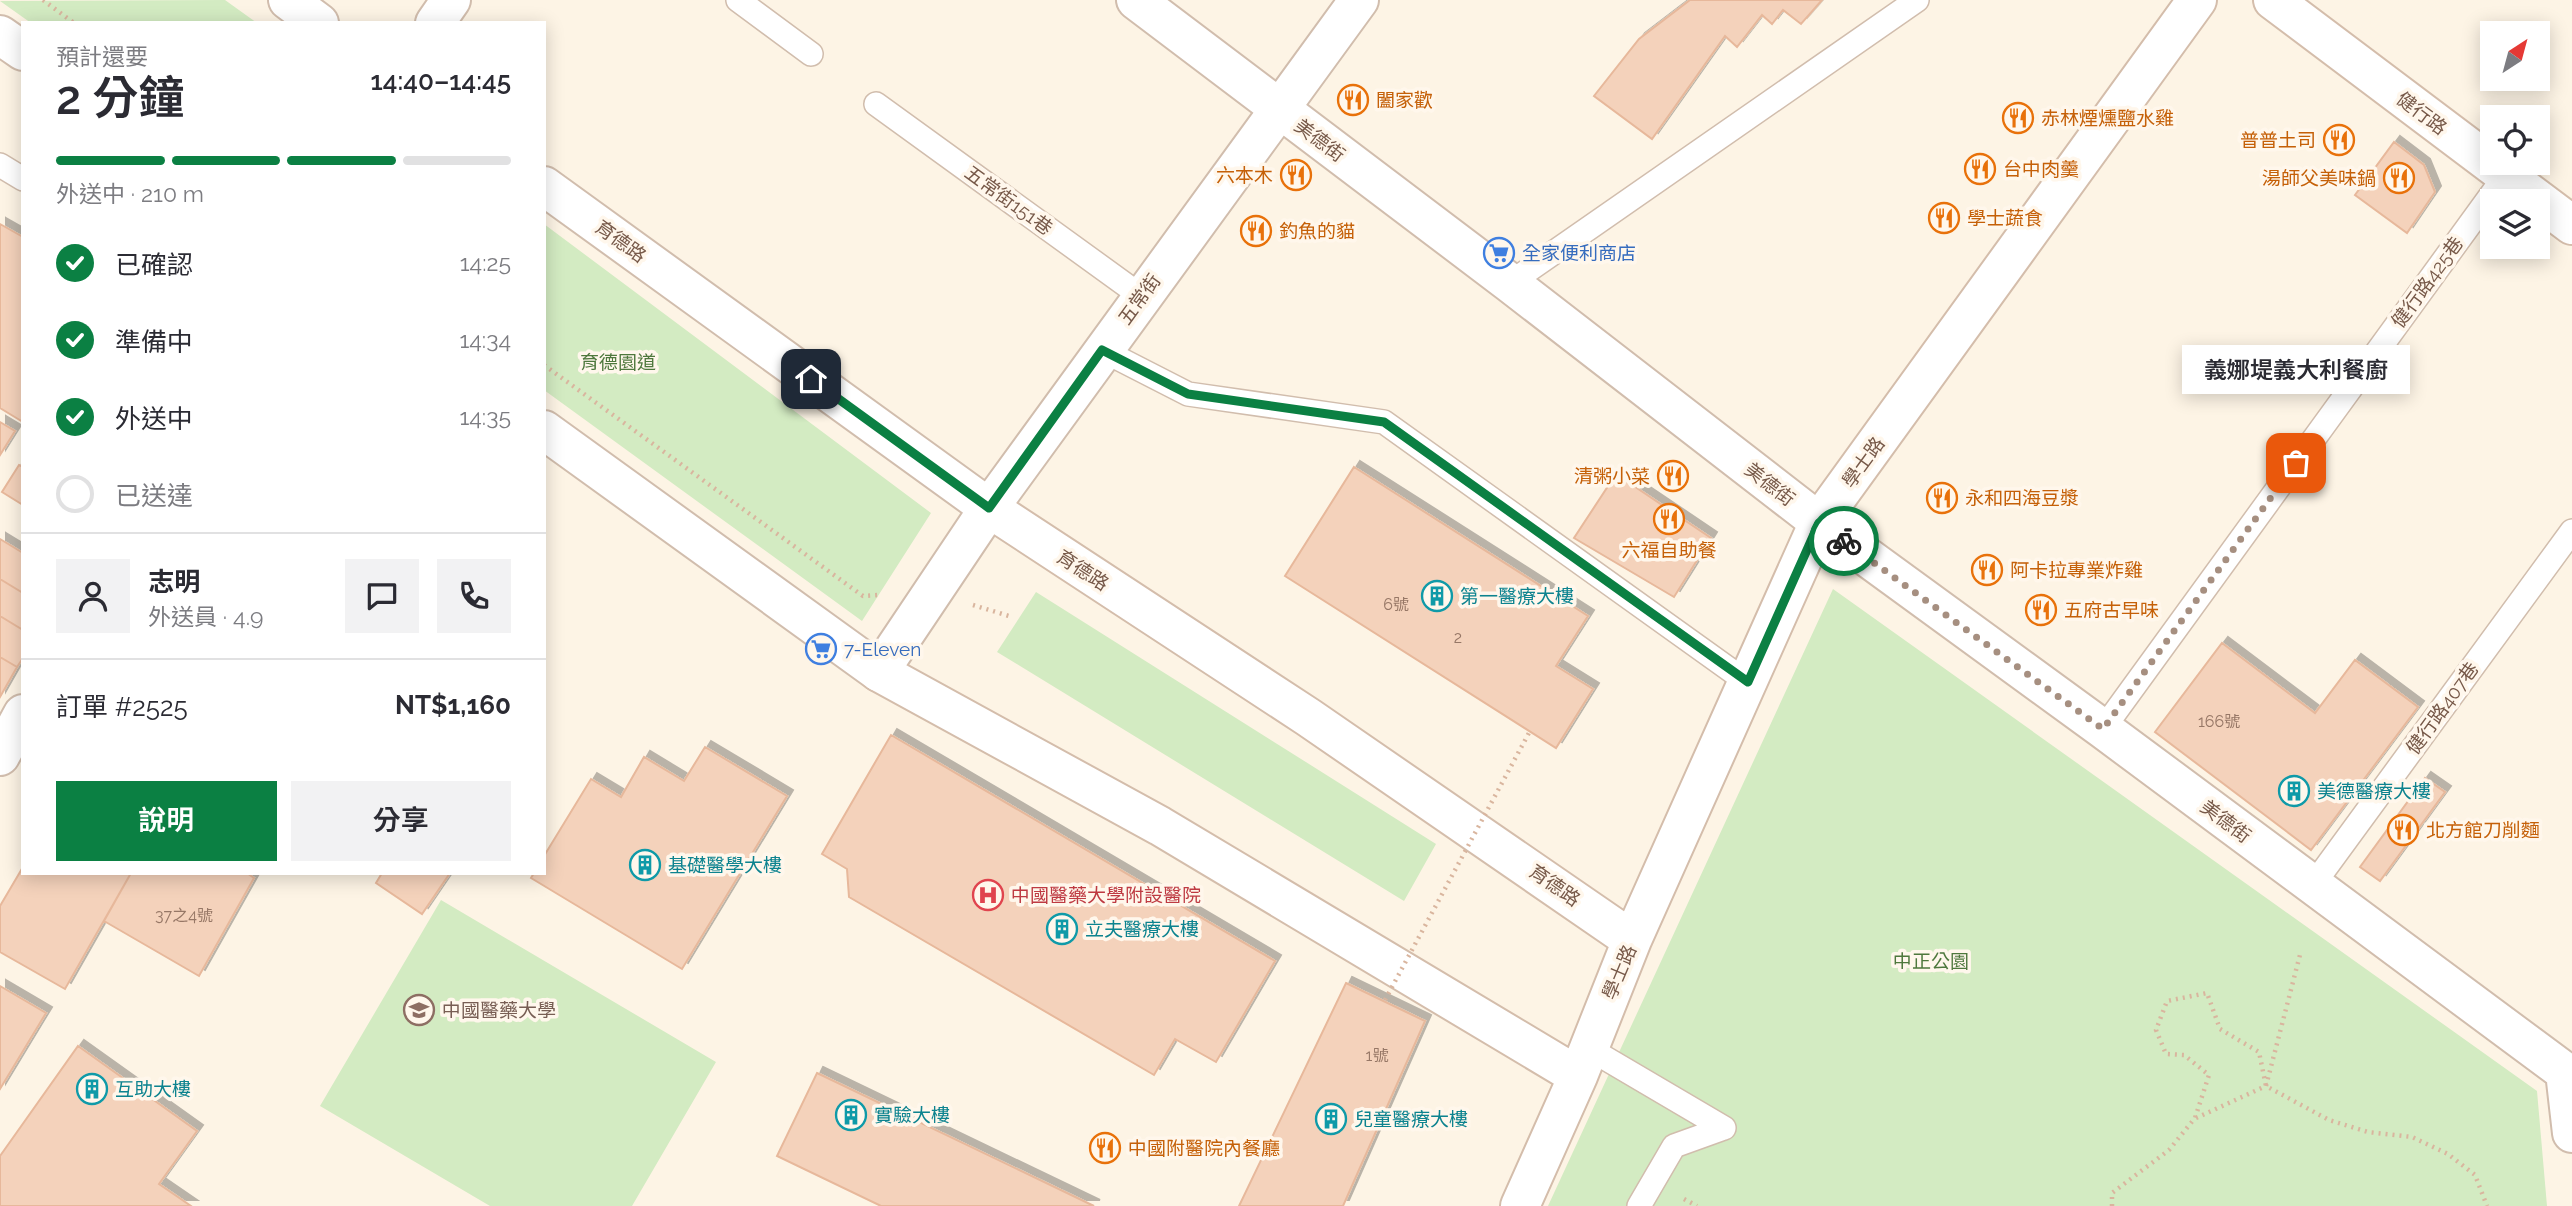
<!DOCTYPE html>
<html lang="zh-TW">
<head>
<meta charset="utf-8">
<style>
	body { margin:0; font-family:Raleway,"Noto Sans TC",sans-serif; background:#f2f2f3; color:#2b2b33; height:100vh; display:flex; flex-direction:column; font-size:26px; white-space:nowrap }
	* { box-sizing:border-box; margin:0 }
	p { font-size:23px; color:#7c7c81 }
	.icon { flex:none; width:38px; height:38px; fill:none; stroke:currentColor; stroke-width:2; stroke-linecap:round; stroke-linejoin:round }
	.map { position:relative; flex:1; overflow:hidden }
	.details { position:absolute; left:21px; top:21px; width:525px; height:854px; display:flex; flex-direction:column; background:#fff; border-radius:0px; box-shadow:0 4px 18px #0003 }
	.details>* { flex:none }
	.needle { width:46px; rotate:36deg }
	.fabs { position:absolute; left:2480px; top:21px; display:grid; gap:14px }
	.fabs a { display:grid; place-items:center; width:70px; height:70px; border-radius:0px; background:#fff; box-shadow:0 4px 18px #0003; font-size:35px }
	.pin { position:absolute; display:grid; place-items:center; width:60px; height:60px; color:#fff; margin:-30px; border-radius:14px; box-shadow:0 4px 10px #0006 }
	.courier { position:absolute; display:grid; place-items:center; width:70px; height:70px; margin:-35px; border:5px solid #0b8043; border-radius:50%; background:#fff; color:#222; box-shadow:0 2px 9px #0007 }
	.bubble { position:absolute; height:49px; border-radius:0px; background:#fff; box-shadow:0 4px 18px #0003; font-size:23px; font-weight:600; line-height:49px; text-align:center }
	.overview em { font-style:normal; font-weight:600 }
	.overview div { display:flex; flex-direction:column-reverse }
	.overview { display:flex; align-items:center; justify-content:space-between; height:119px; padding:0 35px }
	h1 { font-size:46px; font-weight:600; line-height:52px }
	.bar { display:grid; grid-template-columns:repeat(4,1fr); gap:10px 7px; align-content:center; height:84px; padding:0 35px }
	.bar i { height:9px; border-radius:5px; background:#e1e1e2 }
	.bar .selected { background:#0b8043 }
	.bar p { grid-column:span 4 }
	.line { display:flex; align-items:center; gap:18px; padding:0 35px; border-top:2px solid #e1e1e2 }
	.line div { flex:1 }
	.round { display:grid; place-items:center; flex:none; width:74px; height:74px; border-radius:0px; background:#f2f2f3 }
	ol { padding:0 35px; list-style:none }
	li { display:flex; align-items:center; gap:21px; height:77px }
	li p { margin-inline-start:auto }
	li .icon { padding:7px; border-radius:50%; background:#0b8043; color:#fff; stroke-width:4 }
	li:last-child { color:#7c7c81 }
	li i { width:38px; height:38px; border:4px solid #e1e1e2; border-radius:50% }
	.cta { display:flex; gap:14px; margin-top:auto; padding:14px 35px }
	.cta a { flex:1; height:80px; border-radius:0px; background:#0b8043; color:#fff; font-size:28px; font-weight:600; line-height:80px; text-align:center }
	.cta a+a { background:#f2f2f3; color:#2b2b33 }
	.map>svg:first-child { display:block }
	.green { fill:#d3ebc2 }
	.building { fill:#f4d2bb; stroke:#e7b89b; stroke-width:2; filter:url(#shadow) }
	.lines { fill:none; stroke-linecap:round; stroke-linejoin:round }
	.lane-casing { stroke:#d1bdad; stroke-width:26 }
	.street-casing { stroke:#d1bdad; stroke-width:42 }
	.secondary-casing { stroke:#d4bdab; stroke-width:42 }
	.path { stroke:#d9b59e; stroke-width:4.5; stroke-dasharray:2 5; stroke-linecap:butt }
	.lane { stroke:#fff; stroke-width:23 }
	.street { stroke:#fff; stroke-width:38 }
	.secondary { stroke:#fff; stroke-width:38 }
	.path-bridge { stroke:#d9b59e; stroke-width:4.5; stroke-dasharray:2 5; stroke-linecap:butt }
	.done { stroke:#a68f80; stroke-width:7; stroke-dasharray:0 12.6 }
	.route { stroke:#0b8043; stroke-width:9 }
	.labels { text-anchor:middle; stroke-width:7; stroke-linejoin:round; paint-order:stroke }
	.number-label { font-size:16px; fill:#967766 }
	.food-label { font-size:19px; fill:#c56008; stroke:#fff7ec; text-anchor:start }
	.street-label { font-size:19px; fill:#775949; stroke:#fff7ec }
	.shop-label { font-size:19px; fill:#366cbe; stroke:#fff7ec; text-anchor:start }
	.park-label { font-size:19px; fill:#4e783d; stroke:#fff7ec }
	.culture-label { font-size:19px; fill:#0d838f; stroke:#fff7ec; text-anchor:start }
	.health-label { font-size:19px; fill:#be3a42; stroke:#fff7ec; text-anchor:start }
	.education-label { font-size:19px; fill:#785e54; stroke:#fff7ec; text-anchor:start }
</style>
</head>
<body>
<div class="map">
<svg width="2572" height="1206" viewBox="0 0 2572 1206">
	<defs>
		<filter id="shadow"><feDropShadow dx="6" dy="-6" stdDeviation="0" flood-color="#0004"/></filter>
	</defs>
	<rect width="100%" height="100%" fill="#fdf4e5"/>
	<path class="green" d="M225,0l32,23h-226l-31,-22z
		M544,224l387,289 -69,108 -318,-231z
		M1833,589l704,502 10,115h-999z
		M1036,592l400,252 -32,57 -407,-249z
		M441,900l275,162 -84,144h-142l-170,-100z"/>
	<path class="building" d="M1690,0h132l-21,24 -18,-14 -11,14 -10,-9 -25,32 -12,-11 -73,103 -58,-43 45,-57z
		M2394,142l30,23 11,27 -28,41 -52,-38z
		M0,224l23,13v185l-23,-14z
		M0,422l15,9 -15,24z
		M19,465l4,2v38l-21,-13z
		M1354,467l234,149 -32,50 37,23 -37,59 -271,-172z
		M1616,474l95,64 -37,59 -100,-59z
		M0,539l23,14v40l-23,-14z
		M0,579l23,14v37l-23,-14z
		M0,616l23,14v28l-6,9 -17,-10z
		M2222,643l93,70 40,-53 63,47 -107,143 -156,-118z
		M2222,643l93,70 40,-53 63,47 -107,143 -156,-118z
		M0,657l17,10 -17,30z
		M891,735l384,226 -59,101 -41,-23 -21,36 -305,-178 -2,-28 -25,-15z
		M705,747l82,49 -105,173 -151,-91 3,-5h10v-17l47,-77 30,18 23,-40 40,24z
		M2425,778l20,14 -65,89 -20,-14z
		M23,867v6h108l-66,116 -65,-37v-46z
		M131,873h116l7,5 -55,98 -95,-55z
		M382,873h68l-28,41 -46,-31z
		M1346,983l79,38 -82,185h-104z
		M0,986l46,27 -46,76z
		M78,1046l119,85 -38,53 32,22h-191v-50z
		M817,1073l277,133h-213l-104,-50z"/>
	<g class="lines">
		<g class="lane-casing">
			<path id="lane" d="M738,0l73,54
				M876,104l265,192
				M0,165l23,14
				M1510,283l407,-283
				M1102,350l86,44 196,28 363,260
				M2103,729l402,-553
				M2313,885l259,-354
				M1588,1048l136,80
				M1639,1206l35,-60 50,-18"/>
		</g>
		<g class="street-casing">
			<path id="street" d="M288,0l31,23
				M1136,0l374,283 309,239 284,207 462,343 7,61
				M435,23l16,-23
				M0,35l23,16
				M544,186l445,322
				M544,430l335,242 110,-164 370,-508
				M0,756l23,-42"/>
		</g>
		<g class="secondary-casing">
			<path id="secondary" d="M2273,0l299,225
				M989,508l319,209 324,223
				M879,672l281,154 418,250
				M1520,1206l58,-130 54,-136 187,-418 378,-522"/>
		</g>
		<path class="path" d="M43,0l31,23
			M544,365l319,231 16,-1
			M973,605l36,11
			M2196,1118l70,-32 35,-135
			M1684,1199l13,7
			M2112,1206v-13l57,-43 26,-32 14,-43 -25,-20 -18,-1 -10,-24 11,-29 40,-8 13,36 39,23 7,34 63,34 39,12 44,5 36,17 27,21 12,31"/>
		<use href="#lane" class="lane"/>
		<use href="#street" class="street"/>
		<use href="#secondary" class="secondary"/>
		<path class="path-bridge" d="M1385,1000l145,-269"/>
	</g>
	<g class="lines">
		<path class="done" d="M1844,541l259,188 193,-266"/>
		<path class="route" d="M811,379l178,129 113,-158 86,44 196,28 364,260 71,-159 25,18"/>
	</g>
	<defs>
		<g id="restaurant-ring" transform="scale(1.575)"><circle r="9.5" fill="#fff7ec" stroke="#e8710a" stroke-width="1.5"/><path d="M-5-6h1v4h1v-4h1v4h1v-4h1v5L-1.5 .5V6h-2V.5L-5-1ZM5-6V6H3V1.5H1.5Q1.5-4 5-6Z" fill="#e8710a"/></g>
		<g id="supermarket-ring" transform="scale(1.575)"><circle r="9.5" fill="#fff7ec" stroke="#3f7fe0" stroke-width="1.5"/><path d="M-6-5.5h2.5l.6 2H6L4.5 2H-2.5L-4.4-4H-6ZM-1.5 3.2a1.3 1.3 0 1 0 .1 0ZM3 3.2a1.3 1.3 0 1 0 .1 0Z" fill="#3f7fe0"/></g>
		<g id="building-ring" transform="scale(1.575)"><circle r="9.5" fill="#fff7ec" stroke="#0f9aa8" stroke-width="1.5"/><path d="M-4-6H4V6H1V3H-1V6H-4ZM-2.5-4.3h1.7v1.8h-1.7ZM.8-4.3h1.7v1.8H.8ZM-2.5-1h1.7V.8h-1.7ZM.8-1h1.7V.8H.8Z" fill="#0f9aa8"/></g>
		<g id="hospital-ring" transform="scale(1.575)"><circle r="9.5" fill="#fff7ec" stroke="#e0444e" stroke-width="1.5"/><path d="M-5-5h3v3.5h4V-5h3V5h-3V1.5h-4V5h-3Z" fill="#e0444e"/></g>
		<g id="university-ring" transform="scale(1.575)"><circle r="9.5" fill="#fff7ec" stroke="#8d6e63" stroke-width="1.5"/><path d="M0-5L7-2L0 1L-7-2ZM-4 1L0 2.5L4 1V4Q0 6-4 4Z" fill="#8d6e63"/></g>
	</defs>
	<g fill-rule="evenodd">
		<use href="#restaurant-ring" x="1353" y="100"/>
		<use href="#restaurant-ring" x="2018" y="118"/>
		<use href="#restaurant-ring" x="2339" y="140"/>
		<use href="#restaurant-ring" x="1980" y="169"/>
		<use href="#restaurant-ring" x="1296" y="175"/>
		<use href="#restaurant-ring" x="2399" y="178"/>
		<use href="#restaurant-ring" x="1944" y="218"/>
		<use href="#restaurant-ring" x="1256" y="231"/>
		<use href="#supermarket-ring" x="1499" y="253"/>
		<use href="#restaurant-ring" x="1673" y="476"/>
		<use href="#restaurant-ring" x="1942" y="498"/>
		<use href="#restaurant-ring" x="1669" y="519"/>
		<use href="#restaurant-ring" x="1987" y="570"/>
		<use href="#building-ring" x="1437" y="596"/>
		<use href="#restaurant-ring" x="2041" y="610"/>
		<use href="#supermarket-ring" x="821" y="649"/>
		<use href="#building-ring" x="2294" y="791"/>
		<use href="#restaurant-ring" x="2403" y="830"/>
		<use href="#building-ring" x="645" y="865"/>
		<use href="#hospital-ring" x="988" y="895"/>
		<use href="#building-ring" x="1062" y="929"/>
		<use href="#university-ring" x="419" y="1010"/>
		<use href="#building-ring" x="92" y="1089"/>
		<use href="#building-ring" x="851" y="1115"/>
		<use href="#building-ring" x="1331" y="1119"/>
		<use href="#restaurant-ring" x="1105" y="1148"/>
	</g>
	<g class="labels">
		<g class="number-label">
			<text x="1396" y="610">6號</text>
			<text x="1458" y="643">2</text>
			<text x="2219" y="727">166號</text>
			<text x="184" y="921">37之4號</text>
			<text x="1377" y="1061">1號</text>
		</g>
		<g class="food-label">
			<text x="1376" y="107">闔家歡</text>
			<text x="2041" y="125">赤林煙燻鹽水雞</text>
			<text x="2316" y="147" text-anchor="end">普普土司</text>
			<text x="2003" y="176">台中肉羹</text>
			<text x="1273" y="182" text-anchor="end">六本木</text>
			<text x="2376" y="185" text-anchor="end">湯師父美味鍋</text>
			<text x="1967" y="225">學士蔬食</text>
			<text x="1279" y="238">釣魚的貓</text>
			<text x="1650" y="483" text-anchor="end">清粥小菜</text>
			<text x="1965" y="505">永和四海豆漿</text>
			<text x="1669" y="557" text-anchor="middle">六福自助餐</text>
			<text x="2010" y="577">阿卡拉專業炸雞</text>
			<text x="2064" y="617">五府古早味</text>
			<text x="2426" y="837">北方館刀削麵</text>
			<text x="1128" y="1155">中國附醫院內餐廳</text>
		</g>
		<g class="street-label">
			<text transform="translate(2422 113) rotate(37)" y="7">健行路</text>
			<text transform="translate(1320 140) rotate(37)" y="7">美德街</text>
			<text transform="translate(1009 200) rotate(36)" y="7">五常街151巷</text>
			<text transform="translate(621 241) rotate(36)" y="7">育德路</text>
			<text transform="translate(2427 282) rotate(-54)" y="7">健行路425巷</text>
			<text transform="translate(1139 299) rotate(-54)" y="7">五常街</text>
			<text transform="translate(1863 462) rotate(-54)" y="7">學士路</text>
			<text transform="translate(1770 484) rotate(38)" y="7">美德街</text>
			<text transform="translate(1083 570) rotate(33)" y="7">育德路</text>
			<text transform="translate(2442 708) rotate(-54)" y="7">健行路407巷</text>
			<text transform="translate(2226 821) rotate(37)" y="7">美德街</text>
			<text transform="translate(1555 885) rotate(35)" y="7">育德路</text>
			<text transform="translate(1619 972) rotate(-67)" y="7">學士路</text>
		</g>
		<g class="shop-label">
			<text x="1522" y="260">全家便利商店</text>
			<text x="844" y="656">7-Eleven</text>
		</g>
		<g class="park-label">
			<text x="618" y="369">育德園道</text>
			<text x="1931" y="968">中正公園</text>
		</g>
		<g class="culture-label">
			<text x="1460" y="603">第一醫療大樓</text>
			<text x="2317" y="798">美德醫療大樓</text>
			<text x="668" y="872">基礎醫學大樓</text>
			<text x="1085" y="936">立夫醫療大樓</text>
			<text x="115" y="1096">互助大樓</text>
			<text x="874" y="1122">實驗大樓</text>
			<text x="1354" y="1126">兒童醫療大樓</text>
		</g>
		<g class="health-label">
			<text x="1011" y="902">中國醫藥大學附設醫院</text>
		</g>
		<g class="education-label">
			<text x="442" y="1017">中國醫藥大學</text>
		</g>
	</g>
</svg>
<div class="fabs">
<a><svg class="needle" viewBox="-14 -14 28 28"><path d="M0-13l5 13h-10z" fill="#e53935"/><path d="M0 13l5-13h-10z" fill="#7c7c81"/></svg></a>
<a><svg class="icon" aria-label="locate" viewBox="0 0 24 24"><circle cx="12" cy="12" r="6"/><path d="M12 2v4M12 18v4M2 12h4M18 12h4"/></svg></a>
<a><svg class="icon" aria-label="layers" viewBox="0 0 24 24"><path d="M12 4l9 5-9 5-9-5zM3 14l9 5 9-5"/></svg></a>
</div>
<div class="pin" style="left:2296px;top:463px;background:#ea580c"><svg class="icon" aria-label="bag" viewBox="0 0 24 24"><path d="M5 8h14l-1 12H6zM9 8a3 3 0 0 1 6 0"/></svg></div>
<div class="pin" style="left:811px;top:379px;background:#1f2937"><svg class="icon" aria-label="home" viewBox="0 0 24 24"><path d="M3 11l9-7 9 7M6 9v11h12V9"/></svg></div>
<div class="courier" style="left:1844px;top:541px"><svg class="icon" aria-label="bike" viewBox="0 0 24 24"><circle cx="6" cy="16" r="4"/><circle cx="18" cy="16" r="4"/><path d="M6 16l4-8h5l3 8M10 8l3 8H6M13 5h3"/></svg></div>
<div class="bubble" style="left:2182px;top:345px;width:228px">義娜堤義大利餐廚</div>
<section class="details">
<div class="overview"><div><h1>2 分鐘</h1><p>預計還要</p></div><em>14:40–14:45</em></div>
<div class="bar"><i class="selected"></i><i class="selected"></i><i class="selected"></i><i></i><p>外送中 · 210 m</p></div>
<ol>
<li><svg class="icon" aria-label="check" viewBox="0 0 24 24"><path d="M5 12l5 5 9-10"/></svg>已確認<p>14:25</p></li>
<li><svg class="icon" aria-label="check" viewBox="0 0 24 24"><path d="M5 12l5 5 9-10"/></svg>準備中<p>14:34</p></li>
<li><svg class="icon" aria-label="check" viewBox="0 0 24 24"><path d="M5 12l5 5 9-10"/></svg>外送中<p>14:35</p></li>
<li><i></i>已送達</li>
</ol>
<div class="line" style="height:126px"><a class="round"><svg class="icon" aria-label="person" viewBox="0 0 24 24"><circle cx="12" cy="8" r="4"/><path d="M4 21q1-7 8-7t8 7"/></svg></a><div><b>志明</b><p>外送員 · 4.9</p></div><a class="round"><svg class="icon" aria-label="chat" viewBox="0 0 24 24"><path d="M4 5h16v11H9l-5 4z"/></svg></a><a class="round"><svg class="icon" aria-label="phone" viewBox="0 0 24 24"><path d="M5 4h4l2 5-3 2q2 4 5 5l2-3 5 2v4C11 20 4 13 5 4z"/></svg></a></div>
<div class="line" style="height:91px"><div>訂單 #2525</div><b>NT$1,160</b></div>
<div class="cta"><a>說明</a><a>分享</a></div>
</section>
</div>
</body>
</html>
